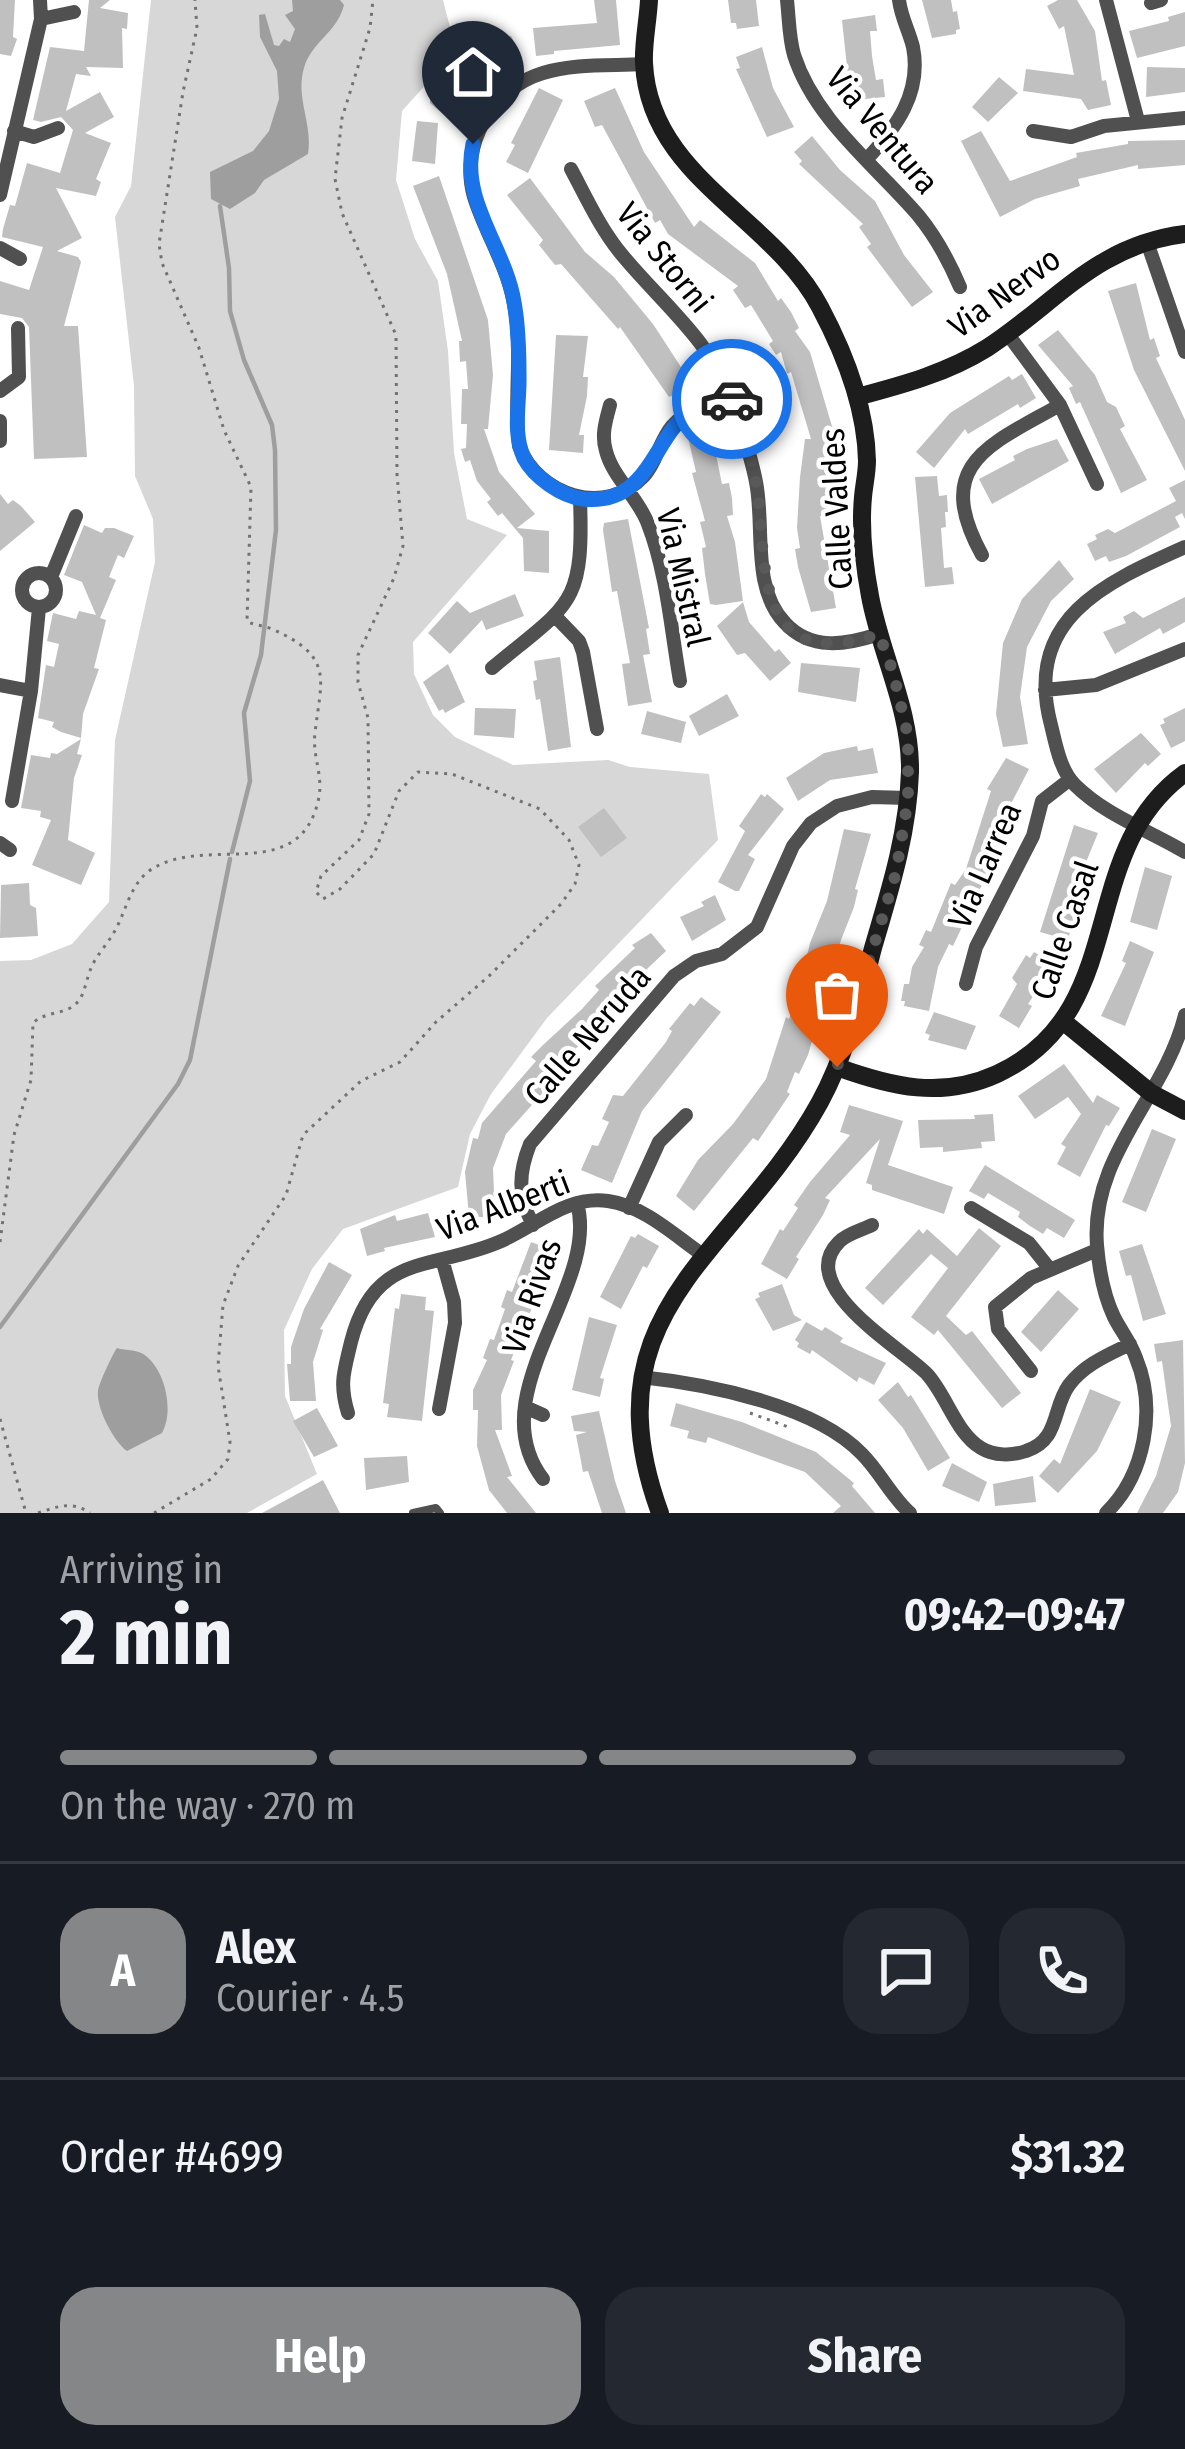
<!DOCTYPE html>
<html lang="en">
<head>
<meta charset="utf-8">
<style>
	body { margin:0; font-family:"Fira Sans Condensed",sans-serif; background:#242831; color:#f1f3f6; height:100vh; display:flex; flex-direction:column; font-size:45px; white-space:nowrap }
	* { box-sizing:border-box; margin:0 }
	p { font-size:39px; color:#9ea1a6 }
	.icon { flex:none; width:66px; height:66px; fill:none; stroke:currentColor; stroke-width:2; stroke-linecap:round; stroke-linejoin:round }
	.map { position:relative; height:1513px; overflow:hidden }
	.panel { display:flex; flex-direction:column; background:#171b24; flex:1 }
	.panel>* { flex:none }
	.pin { position:absolute; display:grid; place-items:center; width:102px; height:102px; color:#fff; margin:-123px -51px; border-radius:50% 50% 50% 0; rotate:-45deg; box-shadow:0 0 12px #0007 }
	.pin .icon { rotate:45deg }
	.courier { position:absolute; display:grid; place-items:center; width:120px; height:120px; margin:-60px; border:9px solid #1a73e8; border-radius:50%; background:#fff; color:#222; box-shadow:0 3px 15px #0007 }
	.headline em { font-style:normal; font-weight:700 }
	.headline div { display:flex; flex-direction:column-reverse }
	.headline { display:flex; align-items:center; justify-content:space-between; height:204px; padding:0 60px }
	h1 { font-size:78px; font-weight:700; line-height:90px }
	.bar { display:grid; grid-template-columns:repeat(4,1fr); gap:18px 12px; align-content:center; height:144px; padding:0 60px }
	.bar i { height:15px; border-radius:9px; background:#363941 }
	.bar .on { background:#858687 }
	.bar p { grid-column:span 4 }
	.line { display:flex; align-items:center; gap:30px; padding:0 60px; border-top:3px solid #363941 }
	.line div { flex:1 }
	.round { display:grid; place-items:center; flex:none; width:126px; height:126px; border-radius:36px; background:#242831 }
	.action { display:flex; gap:24px; margin-top:auto; padding:24px 60px }
	.action a { flex:1; height:138px; border-radius:36px; background:#858687; color:#fff; font-size:48px; font-weight:700; line-height:138px; text-align:center }
	.action a+a { background:#242831; color:#f1f3f6 }
	.map>svg:first-child { display:block }
	.green { fill:#d7d7d7 }
	.water { fill:#9e9e9e }
	.lines { fill:none; stroke-linecap:round; stroke-linejoin:round }
	.stream { stroke:#9e9e9e; stroke-width:4.5 }
	.building { fill:#c0c0c0 }
	.path { stroke:#727272; stroke-width:3; stroke-dasharray:3 6; stroke-linecap:butt }
	.lane { stroke:#505050; stroke-width:8 }
	.street { stroke:#505050; stroke-width:14 }
	.secondary { stroke:#1d1d1d; stroke-width:18 }
	.done { stroke:#595959; stroke-width:12; stroke-dasharray:0 21.6 }
	.route { stroke:#1a73e8; stroke-width:15 }
	.labels { text-anchor:middle; stroke-width:9; stroke-linejoin:round; paint-order:stroke }
	.street-label { font-size:33px; fill:#000; stroke:#fff }
</style>
</head>
<body>
<div class="map">
<svg width="1185" height="1513" viewBox="0 0 1185 1513">
	<rect width="100%" height="100%" fill="#fff"/>
	<path class="green" d="M151,0h292l13,51 -54,60 -6,69 19,59 23,42 10,70 6,102 13,66 40,16 -94,107 1,32 19,41 22,22 58,28 95,-5 22,7 79,7 9,66 -171,178 -56,76 -21,40 -12,53 -115,42 -31,40 -28,61 1,66 32,78 -70,39h-247v-552l31,-1 41,-16 37,-42 6,-162 40,-178 -2,-43 -18,-43 -1,-90 -19,-169 16,-31z"/>
	<path class="water" d="M292,0h48l4,5c-7,28 -33,37 -40,63 -9,30 9,56 4,86l-44,26 -9,13 -25,16 -19,-10 -1,-27 43,-21 16,-20 10,-32 -2,-28 -17,-34 -1,-22 6,-1 9,31 5,1 5,-7 6,3 5,-13 -10,-14 8,-4z
		M117,1348c10,3 21,1 29,8 20,16 28,56 16,77l-35,18c-13,-9 -31,-43 -29,-60 0,-6 15,-38 19,-43z"/>
	<g class="lines">
		<path class="stream" d="M220,206l9,62 1,43 14,49 28,65 3,25 1,80 -15,125 -17,58 6,68 -18,71
			M0,1327l178,-243 12,-24 40,-201"/>
	</g>
	<path class="building" d="M0,0h15l-2,37 4,2 -6,17 -11,-2z
		M89,0h21l-10,8 28,5 -1,16 -5,-1 1,40 -37,-1 5,9 -15,-2 -10,37 34,-19 14,25 -29,16 26,10 -15,36 5,3 -5,14 -40,-8 26,50 -25,13 21,6 3,5 -17,64h14l9,131 -53,2 -5,-132 -7,-9 -22,-4v-33l29,9 14,-43 -41,-10 1,-8 7,-24 5,1 12,-43 33,10 13,-43 -12,-13 -20,5 -8,-2 17,-73 34,4z
		M594,0h22l4,45 -66,6v3l-18,2 -3,-28 64,-5z
		M728,0h28l3,26 -22,3 -1,-6h-5z
		M922,0h29l2,12 4,-1 3,18 -4,1v4l-24,4z
		M1058,0h19l18,31 7,50 4,-1 5,25 -23,5 -7,-11 -58,-8 3,-22 48,6 -10,-49 -5,3 -12,-23z
		M1185,12v34l-48,12 -8,-27 40,-10 -1,-4z
		M875,15l2,16h-7l2,25 4,24 7,-1 2,18 -30,3 -1,-14h-5l-7,-66z
		M511,36l10,20 -38,22 -11,-22z
		M762,47l11,41 21,39 -27,10 -31,-68 4,-1 -4,-11z
		M1147,67l38,1v24l-39,5z
		M454,69l17,14 -22,32h-5l-14,-12v-4l7,-9 -4,-4 14,-16 4,3z
		M999,77l19,16 -30,29 -16,-15z
		M539,88l24,12 -35,73 -22,-11 9,-17 -4,-2z
		M615,88l29,64 50,75 6,-7 55,43 23,38 3,-3 10,14 8,16 -4,3 15,21 24,81 -6,65h4l-1,19 -11,-1 16,92 -25,4 -13,-45 -3,-18 5,-1 -3,-20 3,-51 5,-38h6l-20,-67 -4,2 -6,-22 -5,3 -7,-11 4,-3 -22,-36 -6,3 -12,-18 5,-4 -70,-52 -8,-14 -5,3 -53,-98 -7,2 -11,-26z
		M417,121l21,2 -3,41 -23,-3z
		M981,131l29,50 67,-24 -1,-4 52,-9v-3l57,-1v25l-47,4v-4l-60,14 2,7 -45,13 -35,18 -39,-76z
		M812,136l28,34 35,31 29,54 29,37 -21,15 -45,-60 4,-3 -12,-17 4,-3 -64,-60 3,-3 -8,-9z
		M439,176l49,144 5,55 -5,54h-4l15,43 36,42 -18,14 32,3v42l-25,-2 -1,-33 -21,-25 -4,3 -11,-14 4,-3 -14,-18 -7,-21 -5,2 -4,-13 5,-1 1,-24h-6l1,-35h6l-2,-28 -6,1 -1,-21h3l-15,-67 -34,-88z
		M530,178l55,74 29,25 39,47 41,63 -17,12 -3,-4 -5,2 -49,-70 -2,2 -57,-65 -6,1 -16,-20 4,-5 -36,-45z
		M1136,283l14,57 4,-2 6,18 -4,2 29,62v51l-51,-101 -26,-79z
		M1058,330l37,45 12,27 9,5 9,19 -5,3 27,51 -26,13 -41,-91 -4,2 -7,-16 4,-2 -35,-41z
		M556,335l32,1 -5,41h5l-1,19 -8,39h5l-1,18 -34,-3z
		M1022,374l14,24 -16,10 -2,-4 -50,30 -3,-5 -31,39 -18,-16 34,-39 59,-37 3,4z
		M716,428l3,16 -5,1 8,39 7,-1 3,15 1,17 -6,1 8,26 8,59 -27,4 -6,-1 -5,-30 -3,-26 4,-1 -6,-25 5,-1 -13,-48 4,-1 -9,-39z
		M1057,439l12,22 -77,43 -13,-25 36,-19 -2,-4 14,-7z
		M937,476l2,20 8,-1 1,17h-3l1,15 -5,1 3,40 8,-1 2,17 -29,3 -10,-110z
		M1185,480v39l-3,-6 -7,4 5,10 -54,29 -17,6 -3,-6 -11,5 -8,-17 10,-5 -2,-4 13,-6 7,4 61,-32 -7,-13z
		M0,494l8,10 5,-4 8,6 14,16 -35,29z
		M628,519l21,109 -3,1 4,25 -7,1 9,47 -24,4 -6,-42 8,-1 -13,-72 -5,1 -9,-62 1,-7z
		M84,525l18,8 3,-5h9l20,8 -10,22 -6,-3 -9,22 7,3 -16,38 6,2 -12,48 5,1 -16,45 -2,24 -20,-6 -9,-5 2,-5 -16,-4 8,-53 8,2 5,-23 -12,-3 6,-28 23,6 3,-8 17,4 -14,-33 -18,-7z
		M1059,560l15,19 -23,22 -24,46 -7,50 8,47 -25,3 -7,-33 7,-71 19,-44z
		M515,594l9,22 -38,14 -4,-10 -32,34 -22,-21 29,-32 13,12z
		M1185,597v25l-22,12 -3,-6 -45,26 -12,-22 23,-9 -3,-6 11,-6 9,7z
		M743,602l6,20 26,30 4,-3 12,14 -21,18 -25,-28 -8,2 -20,-29z
		M560,657l11,90 -23,4 -8,-52 -4,1 -3,-19 4,-1 -3,-19z
		M801,663l59,5 -4,34 -58,-10z
		M448,664l17,38 -20,11 -2,-4 -4,2 -16,-29z
		M727,694l12,22 -40,20 -10,-20z
		M475,708l41,1 -2,29 -40,-3z
		M1185,708v33l-14,7 -11,-23 5,-2 -2,-4z
		M647,711l39,11 -5,21 -40,-9z
		M1141,733l20,21 -13,12 -3,-3 -29,30 -22,-24z
		M81,739l-4,15 5,1 -8,23 -6,62 27,13 -14,32 -49,-20 19,-45 -11,-3 1,-6 -20,-3 10,-53 19,3 1,-5 6,1z
		M857,746l1,5 15,-3 5,25 -48,7 -32,21 -12,-23 38,-25z
		M1006,758l23,11 -26,50 4,1 -7,22 -3,-1 -9,31 -35,74 -4,-2 -11,23 -9,44 -25,-5 1,-5h-4l3,-17h5l3,-17 12,-20 -5,-2 7,-15 5,2 20,-49 4,2 11,-16 25,-78 -4,-2z
		M761,794l4,3 2,-3 17,15 -36,46 7,4 -16,32h-4l-17,-9 27,-51 -6,-5z
		M604,808l23,30 -26,19 -23,-30z
		M1074,825l24,8 -21,51 5,1 -14,55 -28,-8z
		M844,829l27,5 -16,55 3,1 -4,17 -13,33 -33,115 -9,19 -4,-2 -8,20 3,2 -32,47 -5,-3 -59,73 -18,-15 22,-36 35,-36 33,-45 20,-62 3,2 20,-49 -5,-1 6,-26 17,-42z
		M1145,867l27,9 -15,54 -27,-8z
		M29,883l1,22 6,3 2,28 -38,2 1,-53z
		M715,895l11,25 -34,21 -12,-24 24,-11 -3,-4z
		M651,933l15,18 -36,34 -7,15 -36,42 -3,-2 -18,19 -12,15 3,3 -51,57 -13,34 2,49h-26l-4,-45 8,-34 5,1 4,-16 54,-62 -5,-4 12,-12 39,-36 17,-19 -4,-4 40,-38 -3,-3z
		M1130,941l24,11 -29,74 -24,-10 25,-53 -4,-2z
		M1034,952l21,12 -27,40 4,2 -13,22 -20,-12 18,-32 -5,-6 14,-23 4,3z
		M701,997l20,15 -79,99 -30,72 -31,-13 11,-25 6,1 11,-24 -7,-3 11,-24 10,1 43,-54 6,-11 -3,-2 21,-26 4,3z
		M934,1012l42,14 -10,24 -38,-10 2,-5 -5,-2z
		M1064,1064l29,39 4,-8 23,13 -11,18 -3,-1 -26,52 -23,-13 9,-17 -5,-3 20,-30 -13,-17 -33,22 -17,-23z
		M849,1105l54,16 -15,44 65,22 -9,27 -72,-24v-5l-6,-2 14,-44 -55,59 5,2 -7,15 -27,42 3,2 -12,20 -26,-15 19,-35 3,2 15,-23 -4,-3 16,-23 40,-47 -10,-3z
		M993,1114l2,27 -14,1 1,6 -39,4v-5l-23,1 -2,-28 57,-1 -1,-4z
		M1152,1129l24,10 -30,73 -24,-10z
		M985,1165l90,55 -11,18 -17,-10 -4,6 -13,-8 -12,-9 2,-5 -32,-19 -4,6 -15,-8z
		M428,1213l7,24 -51,11 1,3 -18,5 -7,-27 35,-14 2,6z
		M979,1228l22,18 -55,70 20,19 6,-4 49,62 -19,15 -64,-78 -4,5 -23,-18 37,-49 -17,-14 -48,51 -18,-17 54,-59 4,5 4,-5 30,27z
		M638,1234l21,12 -12,22 -4,-2 -22,43 -21,-12 31,-61 4,2z
		M531,1242l24,9 -44,109 3,1 -13,34 1,35h-7l17,46 -5,1 29,36h-29l-18,-23 -12,-44 1,-36h-5v-20l14,-30 -4,-2 7,-19 4,1 11,-31 -4,-2 6,-17 5,2z
		M1142,1244l24,70 -23,7 -12,-46 -5,1 -7,-25z
		M329,1262l23,13 -32,54 3,1 -10,32 3,39h-26l-3,-37h4v-17l13,-38z
		M782,1284l12,31 8,5 -29,11 -18,-32 5,-2 -2,-4z
		M1058,1290l21,19 -38,43 -20,-20z
		M401,1294l25,3 -1,13 9,1 -12,110 -35,-4 2,-13 -6,-1 12,-95 4,1z
		M589,1317l28,8 -17,53 4,1 -4,18 -28,-7z
		M806,1322l16,9 3,-4 18,11 -3,4 46,21 -12,22 -15,-8 -2,5 -45,-32 -2,4 -13,-7 2,-4 -4,-3z
		M1183,1340l2,123 -7,29 -15,21h-26l19,-37 15,-50 -9,-65 -5,1 -3,-18z
		M898,1382l10,15 3,-2 39,63 -22,13 -25,-43 -25,-28z
		M1090,1389l31,13 -24,49 -39,42 -19,-17 15,-17 6,5z
		M676,1403l66,19 74,30 38,31 -2,3 23,27h-42l8,-7 -36,-34 -97,-35 -2,6 -19,-5 2,-7 -19,-5z
		M317,1408l21,38 -24,11 -21,-36z
		M599,1411l16,70 11,32h-24l-14,-42 -5,1 -7,-37 11,-3 -13,-1 -3,-15z
		M407,1456l2,26 -43,8 -2,-32z
		M952,1463l35,19 -8,20 -37,-16z
		M1033,1476l3,26 -41,4 -2,-22z
		M323,1480l17,33h-78z"/>
	<g class="lines">
		<path class="path" d="M0,1242l14,-107 17,-55 2,-57c13,-13 36,-7 47,-24 6,-10 7,-24 13,-35 5,-10 14,-20 20,-30 13,-21 16,-48 36,-63 55,-39 152,17 170,-74 4,-23 -7,-42 -4,-64 6,-54 20,-76 -43,-104 -9,-4 -17,-3 -25,-8l4,-134 -27,-57 -25,-82 -37,-85 -3,-19 24,-152 14,-64 -2,-28
			M750,1413l41,15
			M0,1419l26,94
			M38,1513c19,-6 33,-13 52,0
			M154,1513l57,-34 17,-20 2,-17 -12,-76 5,-61 15,-39 48,-71 17,-60 58,-54 39,-19 36,-40 53,-46 72,-72 14,-20 4,-19 -10,-25 -29,-31 -88,-35 -34,-2 -19,19 -25,63 -34,35 -17,10 -7,-7 5,-16 38,-36 10,-26 -1,-96 -10,-36v-27l36,-77 9,-32 -6,-72 -1,-139 -54,-122 -7,-34 7,-61 28,-90 3,-28"/>
		<path class="lane" d="M413,1513l23,-5 4,5"/>
		<path class="street" d="M787,0c2,18 2,38 7,55 21,65 81,110 124,160 18,22 31,46 42,72
			M1106,0l32,121
			M1151,3l10,-3
			M41,19l33,-7
			M644,64c-32,2 -70,-1 -101,9 -51,15 -84,73 -69,124 11,35 31,65 39,102 11,48 0,99 6,147 19,49 86,72 125,30 13,-14 15,-35 28,-50 16,-18 37,-23 59,-29
			M14,131l20,6 24,-9
			M1033,131l38,6 33,-11 81,-8
			M866,160c30,-32 56,-67 47,-113 -4,-16 -12,-30 -14,-47
			M571,169c16,30 30,61 52,87 39,47 89,86 110,146 8,26 18,53 23,80 9,44 -5,106 29,141 26,28 61,22 94,11
			M0,195l41,-176 -1,-19
			M1147,242l38,110
			M0,248l20,11
			M1007,333l53,72 37,79
			M0,391l19,-14 -1,-49
			M610,405c-4,15 -9,30 -4,46 7,27 32,46 42,73 19,49 23,106 32,157
			M0,421v20
			M1185,547c-81,36 -162,72 -134,178 5,20 9,45 24,60 30,30 73,45 110,67
			M982,555c-50,-91 7,-110 78,-150
			M22 590a17 17 0 1 1 34 0a17 17 0 1 1-34 0Z
			M51,577l25,-61
			M555,616l24,25 4,11 14,77
			M492,668c78,-65 92,-61 88,-169
			M0,685l31,6
			M1045,690l51,-5 89,-36
			M12,801l19,-110 8,-83
			M0,843l10,7
			M966,984l10,-37 57,-111 9,-35 27,-21
			M629,1208l30,-66 27,-27
			M971,1208l58,35 20,25
			M533,1225c-15,-29 -15,-51 -3,-81l144,-168 22,-15 26,-7 35,-27 36,-81 18,-23 26,-17 35,-9 36,1
			M872,1225c-10,5 -26,9 -33,17 -45,45 63,106 88,132 20,22 29,59 54,74 13,8 31,8 45,3 34,-11 26,-43 43,-66 16,-21 39,-30 61,-41
			M1031,1371l-33,-42 -3,-22 36,-29 66,-28
			M641,1377c66,7 174,28 221,77 18,18 29,42 48,59
			M525,1407l18,8
			M439,1409l16,-86 -1,-21 -12,-43
			M348,1413c-9,-30 -4,-41 3,-71 23,-90 79,-71 148,-100 36,-15 67,-47 109,-41 36,5 66,34 95,54
			M543,1479c-65,-85 58,-192 34,-276
			M1106,1513c39,-38 51,-104 30,-155 -5,-15 -15,-27 -22,-41 -10,-21 -15,-48 -17,-72 -7,-90 68,-148 88,-230"/>
		<path class="secondary" d="M649,0c-1,21 -6,43 -5,63 5,114 129,154 176,244 25,47 46,100 47,154 0,12 -3,24 -4,36 -3,32 1,67 7,99 11,60 41,113 40,176 -2,61 -20,118 -37,176 -14,53 -27,106 -53,154 -84,153 -235,206 -160,411
			M857,397c45,-12 90,-24 130,-49 69,-45 109,-103 198,-114
			M1064,1022l87,71 34,18
			M837,1067c55,20 105,32 160,7 136,-63 77,-221 188,-301"/>
	</g>
	<g class="lines">
		<path class="done" d="M732,399c8,29 21,60 25,90 10,83 -2,186 122,145l14,38 15,64v63l-12,74 -59,194"/>
		<path class="route" d="M473,144c-13,58 32,103 41,158 4,22 5,50 5,73 1,27 -7,57 5,83 10,19 37,38 59,41 84,9 67,-104 149,-100"/>
	</g>
	<g class="labels">
		<g class="street-label">
			<text transform="translate(883 130) rotate(50)" y="12">Via Ventura</text>
			<text transform="translate(665 257) rotate(51)" y="12">Via Storni</text>
			<text transform="translate(1004 292) rotate(-36)" y="12">Via Nervo</text>
			<text transform="translate(836 509) rotate(-93)" y="12">Calle Valdes</text>
			<text transform="translate(684 577) rotate(77)" y="12">Via Mistral</text>
			<text transform="translate(984 865) rotate(-66)" y="12">Via Larrea</text>
			<text transform="translate(1064 930) rotate(-71)" y="12">Calle Casal</text>
			<text transform="translate(587 1035) rotate(-49)" y="12">Calle Neruda</text>
			<text transform="translate(503 1205) rotate(-21)" y="12">Via Alberti</text>
			<text transform="translate(531 1296) rotate(-71)" y="12">Via Rivas</text>
		</g>
	</g>
</svg>
<div class="pin" style="left:837px;top:1067px;background:#ea580c"><svg class="icon" aria-label="bag" viewBox="0 0 24 24"><path d="M5 8h14l-1 12H6zM9 8a3 3 0 0 1 6 0"/></svg></div>
<div class="pin" style="left:473px;top:144px;background:#1f2937"><svg class="icon" aria-label="home" viewBox="0 0 24 24"><path d="M3 11l9-7 9 7M6 9v11h12V9"/></svg></div>
<div class="courier" style="left:732px;top:399px"><svg class="icon" aria-label="car" viewBox="0 0 24 24"><path d="M5 17H2v-5l4-1 3-4h7l3 4 3 1v5h-3M9 17h6M6 11h13"/><circle cx="7" cy="17" r="2"/><circle cx="17" cy="17" r="2"/></svg></div>
</div>
<section class="panel">
<div class="headline"><div><h1>2 min</h1><p>Arriving in</p></div><em>09:42–09:47</em></div>
<div class="bar"><i class="on"></i><i class="on"></i><i class="on"></i><i></i><p>On the way · 270 m</p></div>
<div class="line" style="height:216px"><b class="round" style="background:#858687;color:#fff">A</b><div><b>Alex</b><p>Courier · 4.5</p></div><a class="round"><svg class="icon" aria-label="chat" viewBox="0 0 24 24"><path d="M4 5h16v11H9l-5 4z"/></svg></a><a class="round"><svg class="icon" aria-label="phone" viewBox="0 0 24 24"><path d="M5 4h4l2 5-3 2q2 4 5 5l2-3 5 2v4C11 20 4 13 5 4z"/></svg></a></div>
<div class="line" style="height:156px"><div>Order #4699</div><b>$31.32</b></div>
<div class="action"><a>Help</a><a>Share</a></div>
</section>
</body>
</html>
